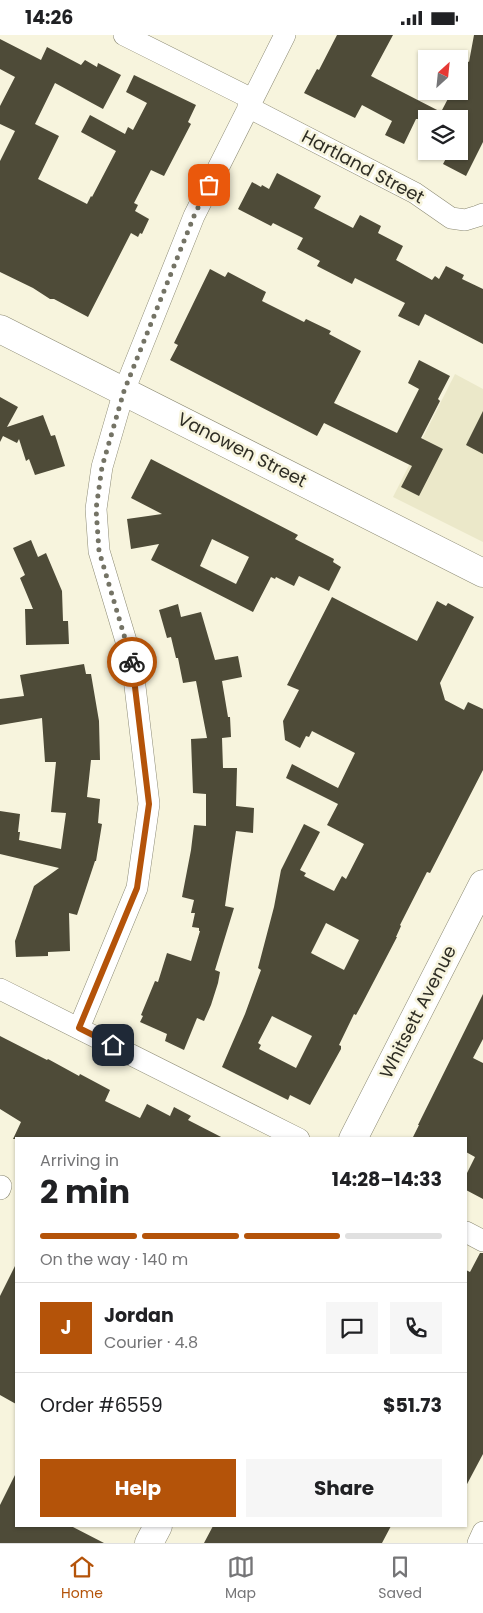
<!DOCTYPE html>
<html lang="en">
<head>
<meta charset="utf-8">
<style>
	body { margin:0; font-family:Poppins,sans-serif; background:#f6f6f6; color:#202124; height:100vh; display:flex; flex-direction:column; font-size:19px; white-space:nowrap }
	* { box-sizing:border-box; margin:0 }
	p { font-size:16px; color:#757577 }
	.icon { flex:none; width:28px; height:28px; fill:none; stroke:currentColor; stroke-width:2; stroke-linecap:round; stroke-linejoin:round }
	.map { position:relative; flex:1; overflow:hidden }
	.details { position:absolute; left:15px; top:1102px; width:452px; height:390px; display:flex; flex-direction:column; background:#fff; border-radius:0px; box-shadow:0 1px 4px #0004 }
	.details>* { flex:none }
	.needle { width:32px; rotate:27deg }
	.buttons { position:absolute; left:418px; top:15px; display:grid; gap:10px }
	.buttons a { display:grid; place-items:center; width:50px; height:50px; border-radius:0px; background:#fff; box-shadow:0 1px 4px #0004; font-size:25px }
	.pin { position:absolute; display:grid; place-items:center; width:42px; height:42px; color:#fff; margin:-21px; border-radius:10px; box-shadow:0 2px 8px #0006 }
	.courier { position:absolute; display:grid; place-items:center; width:50px; height:50px; margin:-25px; border:4px solid #b45309; border-radius:50%; background:#fff; color:#222; box-shadow:0 1px 6px #0007 }
	.overview em { font-style:normal; font-weight:700 }
	.overview div { display:flex; flex-direction:column-reverse }
	.overview { display:flex; align-items:center; justify-content:space-between; height:85px; padding:0 25px }
	h1 { font-size:32px; font-weight:700; line-height:38px }
	.bar { display:grid; grid-template-columns:repeat(4,1fr); gap:8px 5px; align-content:center; height:60px; padding:0 25px }
	.bar i { height:6px; border-radius:4px; background:#e0e0e0 }
	.bar .selected { background:#b45309 }
	.bar p { grid-column:span 4 }
	.line { display:flex; align-items:center; gap:12px; padding:0 25px; border-top:1px solid #e0e0e0 }
	.line div { flex:1 }
	.round { display:grid; place-items:center; flex:none; width:52px; height:52px; border-radius:0px; background:#f6f6f6 }
	.action { display:flex; gap:10px; margin-top:auto; padding:10px 25px }
	.action a { flex:1; height:58px; border-radius:0px; background:#b45309; color:#fff; font-size:20px; font-weight:700; line-height:58px; text-align:center }
	.action a+a { background:#f6f6f6; color:#202124 }
	.status { display:flex; justify-content:space-between; align-items:center; height:35px; padding:0 25px; background:#fff; direction:ltr }
	.status svg { height:14px; fill:currentColor }
	.tabs { display:flex; justify-content:space-around; align-items:center; height:70px; border-top:1px solid #e0e0e0; background:#fff; font-size:14px; color:#757577 }
	.tabs a { display:grid; justify-items:center; gap:2px }
	.tabs .selected { color:#b45309 }
	.map>svg:first-child { display:block }
	.built { fill:#ebe8c9 }
	.building { fill:#4e4b38; fill-rule:evenodd }
	.lines { fill:none; stroke-linecap:round; stroke-linejoin:round }
	.street-casing { stroke:#8c8a74; stroke-width:22 }
	.secondary-casing { stroke:#8c8a74; stroke-width:29 }
	.street { stroke:#fff; stroke-width:21 }
	.secondary { stroke:#fff; stroke-width:28 }
	.done { stroke:#747365; stroke-width:5; stroke-dasharray:0 9 }
	.route { stroke:#b45309; stroke-width:6 }
	.labels { text-anchor:middle; stroke-width:5; stroke-linejoin:round; paint-order:stroke }
	.street-label { font-size:18px; fill:#2e2d24; stroke:#f7f4dd }
</style>
</head>
<body>
<div class="status"><b>14:26</b><svg viewBox="0 0 49 12"><path d="M0 12V9h3v3zM5 12V6h3v6zM10 12V3h3v9zM15 12V0h3v12zM26 1h20v11H26zM47 4h2v5h-2z"/></svg></div>
<div class="map">
<svg width="483" height="1508" viewBox="0 0 483 1508">
	<rect width="100%" height="100%" fill="#f7f4dd"/>
	<path class="built" d="M455,339l28,15v153l-90,-45z"/>
	<path class="building" d="M337,0h56l-22,41 70,36 11,-21h7v-34l10,5 5,-27h9v107l-17,34 -23,-12 7,-13h9v-32h-43l-12,25 -19,-9 7,-14 -30,-16 -7,13 -51,-25 13,-24 2,1z
		M0,4l41,21 6,-13 34,18 4,-5 12,7 1,-4 23,12 -18,34 -48,-26 -20,41 24,12 -21,43 49,25 4,-8 1,1 24,-46 -35,-19 9,-17 35,19 3,-7 5,3 14,-27 -21,-11 8,-17 62,30 -8,17 3,2 -27,52 -13,-6 -17,33 4,2 -3,6 14,8 -7,15 -2,-1 -2,4 -7,-4 -43,84 -34,-18h-4l-17,-11 -33,-16v-111l15,-30 -15,-7v-18l15,-29 -15,-8z
		M277,138l44,23 -7,12 39,20 7,-13 21,11 -3,7 25,13 -7,14 36,20 3,-4 4,3 7,-13 18,9 -2,4 21,10v55l-58,-30 -6,12 -21,-10 7,-13 -50,-25 -3,6 -35,-18 3,-5 -23,-12 6,-11 -30,-15 -2,3 -33,-17 14,-27 9,5 1,-2 7,4z
		M210,234l15,8 3,-5 38,20 -4,9 42,21 2,-3 25,12 -2,3 32,17 -27,52 63,30 22,-44 -11,-6 11,-23 31,16 -12,23 2,2 -19,37 22,11 -24,47 -18,-9 11,-21 -88,-43 -7,13 -147,-76 8,-15 -4,-2z
		M0,362l18,10 -11,20 36,-12 8,21 4,-1 10,31 -30,9 -6,-16 -3,2 -7,-22 -2,4 -14,-7 -3,6z
		M483,376v43l-17,-9z
		M151,424l147,76 -3,4 39,20 -1,3 8,5 -12,24 -30,-15 -5,10 -18,-9 -1,2 -4,-2 -18,35 -102,-52 8,-16 -28,5 -4,-30 35,-5 -31,-16zM212,504l37,18 -13,27 -36,-18z
		M31,505l7,17 8,-4 16,38 1,30h5l1,23 -43,1 -1,-36h8l-13,-31 5,-3 -12,-27z
		M332,562l85,44 20,-40 9,5 2,-3 26,14 -34,66 5,17 19,10 4,-8 15,7v61l-53,103 -3,-1 -27,53 1,1 -5,11h1l-35,67 -6,11 -2,-1 -15,31 2,1v3l-31,56 -20,-10 -2,5 -66,-33 23,-53 16,-44 -3,-2 16,-61 7,-37 23,-46 16,8 -20,38 6,3 -2,3 30,15 8,-15 4,3 18,-35 -37,-19 11,-21 -52,-26 6,-14 46,24 17,-35 -43,-22 -3,6 -3,-1 -6,12 -15,-8 -2,-19 16,-31 -12,-5zM326,888l33,17 -15,30 -33,-17zM272,981l40,20 -16,32 -37,-19 2,-4 -3,-2z
		M178,569l3,13 20,-5 14,48 23,-4 4,21 -20,4 6,36h2l1,20 -9,1 1,30h14l-1,38 18,2 -1,25 -17,-2 -11,75 9,2 -19,62 5,2 -2,11 -7,22 -7,16 -7,-3 -13,32 -19,-9 2,-7 -27,-12 3,-6 -2,-1 14,-34 3,1 9,-29 24,8 9,-30h-1v-3l-7,-1 3,-14h-4l3,-13 -12,-3 9,-47 3,-25 12,1v-32l-13,-1 -2,-54 16,-1 -11,-57 -13,2 -5,-25h-2l-5,-21 -4,1 -8,-28z
		M84,629l2,10h5l8,47 1,39h-9l-4,37 13,2 -2,24 4,1 -6,37h-1l-18,54 -8,-2 1,38 -22,1v4l-32,1 -1,-16 19,-55 25,-18 -59,-14v-43l20,3 -2,18h2l-1,8 42,9 5,-36 -15,-1 5,-50h-11l-3,-44 -42,7v-26l24,-3 -4,-21z
		M483,959v45l-10,19 10,5v136l-17,-9v-15l9,-18 -9,-5v-13h-54l7,-14h-1z
		M0,1001l47,24 1,-1 31,17 1,-2 30,16 -5,11 35,17 7,-14 23,12 4,-9 17,9 -3,4 37,19h-212l8,-17 -21,-13z
		M480,1218h3v201l-17,32v-216l4,2z
		M16,1229v140l-16,-9v-99z
		M16,1438v53h55l33,17h-104v-38z
		M213,1491h178l-9,17h-178z"/>
	<g class="lines">
		<g class="street-casing">
			<path id="street" d="M124,0l128,64
				M248,72l167,86 36,25 14,2 13,-4 5,-2
				M0,954l299,150
				M79,993l58,-140 12,-84 -17,-143 -33,-110 -3,-42 6,-42 22,-76 70,-175 91,-181
				M0,1154l1,-3
				M466,1197l17,9
				M478,1508l5,-11"/>
		</g>
		<g class="secondary-casing">
			<path id="secondary" d="M0,294l483,244
				M353,1104l130,-255
				M149,1508l9,-17"/>
		</g>
		<use href="#street" class="street"/>
		<use href="#secondary" class="secondary"/>
	</g>
	<g class="lines">
		<path class="done" d="M132,627l-33,-111 -3,-42 6,-42 22,-76 70,-175 15,-31"/>
		<path class="route" d="M113,1010l-34,-17 58,-140 12,-84 -17,-142"/>
	</g>
	<g class="labels">
		<g class="street-label">
			<text transform="translate(363 132) rotate(28)" y="6">Hartland Street</text>
			<text transform="translate(242 415) rotate(27)" y="6">Vanowen Street</text>
			<text transform="translate(418 977) rotate(-63)" y="6">Whitsett Avenue</text>
		</g>
	</g>
</svg>
<div class="buttons">
<a><svg class="needle" viewBox="-14 -14 28 28"><path d="M0-13l5 13h-10z" fill="#e53935"/><path d="M0 13l5-13h-10z" fill="#757577"/></svg></a>
<a><svg class="icon" aria-label="layers" viewBox="0 0 24 24"><path d="M12 4l9 5-9 5-9-5zM3 14l9 5 9-5"/></svg></a>
</div>
<div class="pin" style="left:209px;top:150px;background:#ea580c"><svg class="icon" aria-label="bag" viewBox="0 0 24 24"><path d="M5 8h14l-1 12H6zM9 8a3 3 0 0 1 6 0"/></svg></div>
<div class="pin" style="left:113px;top:1010px;background:#1f2937"><svg class="icon" aria-label="home" viewBox="0 0 24 24"><path d="M3 11l9-7 9 7M6 9v11h12V9"/></svg></div>
<div class="courier" style="left:132px;top:627px"><svg class="icon" aria-label="bike" viewBox="0 0 24 24"><circle cx="6" cy="16" r="4"/><circle cx="18" cy="16" r="4"/><path d="M6 16l4-8h5l3 8M10 8l3 8H6M13 5h3"/></svg></div>
<section class="details">
<div class="overview"><div><h1>2 min</h1><p>Arriving in</p></div><em>14:28–14:33</em></div>
<div class="bar"><i class="selected"></i><i class="selected"></i><i class="selected"></i><i></i><p>On the way · 140 m</p></div>
<div class="line" style="height:90px"><b class="round" style="background:#b45309;color:#fff">J</b><div><b>Jordan</b><p>Courier · 4.8</p></div><a class="round"><svg class="icon" aria-label="chat" viewBox="0 0 24 24"><path d="M4 5h16v11H9l-5 4z"/></svg></a><a class="round"><svg class="icon" aria-label="phone" viewBox="0 0 24 24"><path d="M5 4h4l2 5-3 2q2 4 5 5l2-3 5 2v4C11 20 4 13 5 4z"/></svg></a></div>
<div class="line" style="height:65px"><div>Order #6559</div><b>$51.73</b></div>
<div class="action"><a>Help</a><a>Share</a></div>
</section>
</div>
<nav class="tabs">
<a class="selected"><svg class="icon" aria-label="home" viewBox="0 0 24 24"><path d="M3 11l9-7 9 7M6 9v11h12V9"/></svg>Home</a>
<a><svg class="icon" aria-label="map" viewBox="0 0 24 24"><path d="M3 6l6-2 6 2 6-2v14l-6 2-6-2-6 2zM9 4v14M15 6v14"/></svg>Map</a>
<a><svg class="icon" aria-label="saved" viewBox="0 0 24 24"><path d="M7 4h10v16l-5-4-5 4z"/></svg>Saved</a>
</nav>
</body>
</html>
